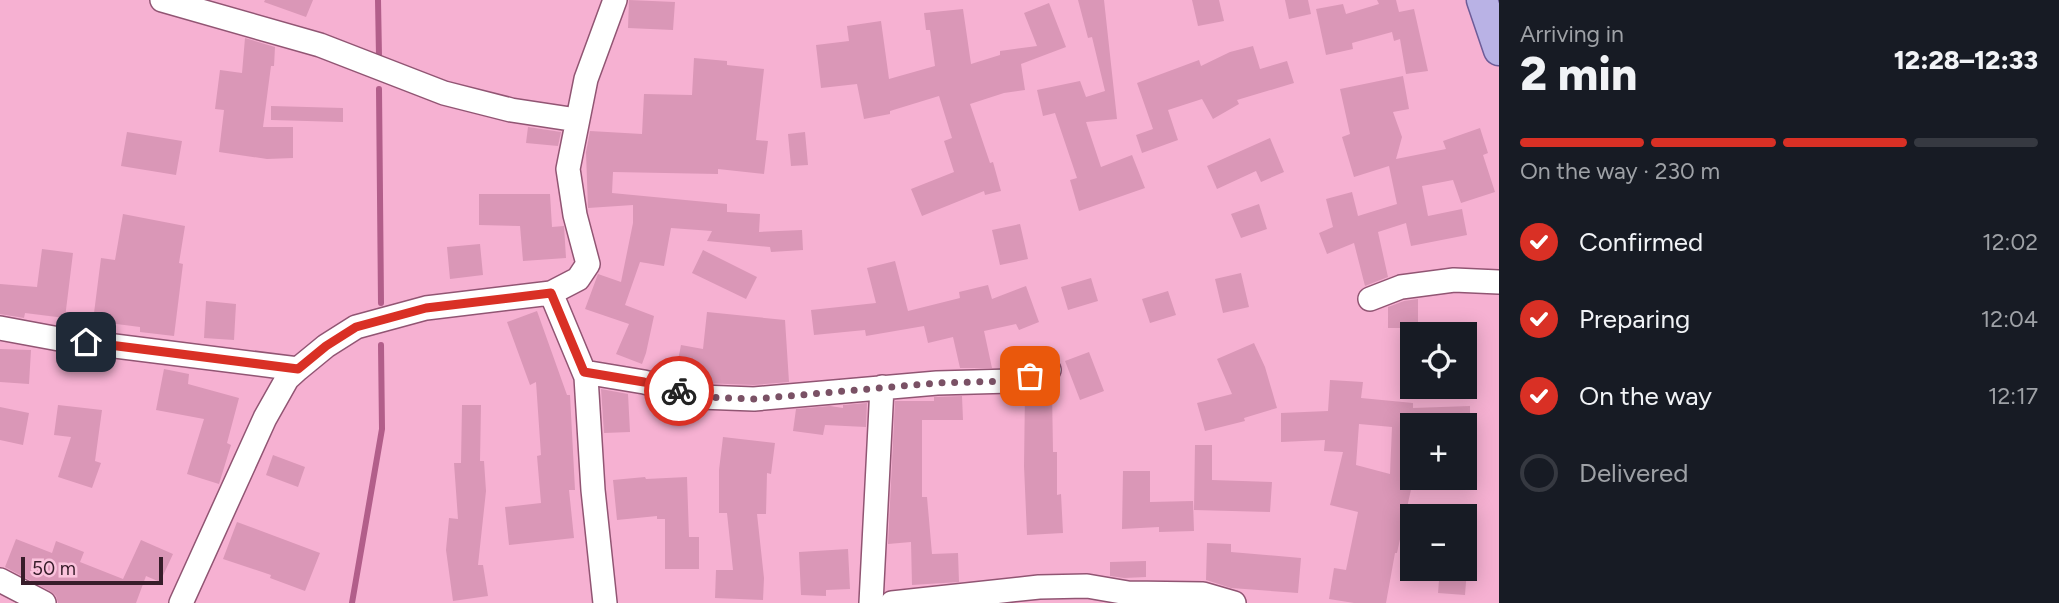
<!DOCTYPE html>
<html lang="en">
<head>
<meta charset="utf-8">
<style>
	body { margin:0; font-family:Figtree,sans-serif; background:#242831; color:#f1f3f6; height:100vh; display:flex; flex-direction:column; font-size:26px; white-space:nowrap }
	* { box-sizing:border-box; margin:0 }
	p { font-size:23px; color:#9ea1a6 }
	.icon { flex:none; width:38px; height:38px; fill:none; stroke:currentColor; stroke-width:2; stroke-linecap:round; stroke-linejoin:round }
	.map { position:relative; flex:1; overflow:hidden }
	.details { display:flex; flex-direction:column; background:#171b24; width:560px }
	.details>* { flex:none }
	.tools { position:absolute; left:1400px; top:322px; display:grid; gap:14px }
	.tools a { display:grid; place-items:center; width:77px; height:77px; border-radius:0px; background:#171b24; box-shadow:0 4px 18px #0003; font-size:35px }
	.scale { position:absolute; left:21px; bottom:18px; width:142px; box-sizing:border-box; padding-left:7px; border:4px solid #371d2a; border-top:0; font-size:19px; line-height:24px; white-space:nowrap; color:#371d2a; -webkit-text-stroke:5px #fbc3dd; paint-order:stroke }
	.pin { position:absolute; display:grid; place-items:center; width:60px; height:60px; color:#fff; margin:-30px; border-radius:14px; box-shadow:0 4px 10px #0006 }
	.courier { position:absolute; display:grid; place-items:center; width:70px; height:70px; margin:-35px; border:5px solid #d93025; border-radius:50%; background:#fff; color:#222; box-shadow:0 2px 9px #0007 }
	.summary em { font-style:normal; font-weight:800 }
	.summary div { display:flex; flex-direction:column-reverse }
	.summary { display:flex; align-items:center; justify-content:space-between; height:119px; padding:0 21px }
	h1 { font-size:46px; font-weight:800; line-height:52px }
	.bar { display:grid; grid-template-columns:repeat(4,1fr); gap:10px 7px; align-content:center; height:84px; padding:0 21px }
	.bar i { height:9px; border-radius:5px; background:#363941 }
	.bar .current { background:#d93025 }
	.bar p { grid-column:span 4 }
	ol { padding:0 21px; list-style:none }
	li { display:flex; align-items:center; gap:21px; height:77px }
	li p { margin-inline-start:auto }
	li .icon { padding:7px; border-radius:50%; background:#d93025; color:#fff; stroke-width:4 }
	li:last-child { color:#9ea1a6 }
	li i { width:38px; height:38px; border:4px solid #363941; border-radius:50% }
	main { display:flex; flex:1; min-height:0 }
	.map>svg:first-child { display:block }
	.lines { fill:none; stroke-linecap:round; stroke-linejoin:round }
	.stream { stroke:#b25e8a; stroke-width:6 }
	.building { fill:#da97b7; fill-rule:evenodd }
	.minor-casing { stroke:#915573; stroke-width:26 }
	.major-casing { stroke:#6d5c98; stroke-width:33 }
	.minor { stroke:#fff; stroke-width:23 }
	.major { stroke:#b9b2e5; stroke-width:30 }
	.done { stroke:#7a5165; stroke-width:7; stroke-dasharray:0 12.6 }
	.route { stroke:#d93025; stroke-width:9 }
</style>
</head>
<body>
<main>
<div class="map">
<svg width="1499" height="603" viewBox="0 0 1499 603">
	<rect width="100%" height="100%" fill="#f6b1d2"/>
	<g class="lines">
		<path class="stream" d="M378,0l1,56
			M379,89l2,214
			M352,603l30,-174 -1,-84"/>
	</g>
	<path class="building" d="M265,0h48l-7,17 -42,-15z
		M629,0l46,2 -2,28 -45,-2z
		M1078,0h26l13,119 -31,3 15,45 31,-12 13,33 -66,23 -9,-31 7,-2 -22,-65 -12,3 -6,-26 43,-9 6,16 19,-6 -13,-54 -4,1z
		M1192,0h27l5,21 -26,5z
		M1285,0h23l3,14 -22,5z
		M1377,0h19l3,12 15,-3 14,62 -22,3 -6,-35 -6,2 -2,-9 -40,11 1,6 -27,6 -10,-46 27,-5 3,10 33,-10z
		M1049,3l17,44 -45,17 4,26 -21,3 -34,11 20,59 3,-1 8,29 -16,4 -1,-4 -62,25 -11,-27 43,-17 -10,-31 8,-3 -13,-42 -49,15v3l-26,5 -7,-35 -36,4 -5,-43 33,-4 -2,-15 34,-5 8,58 46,-13 -5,-36h-4l-2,-17 39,-4 8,55 29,-9v-4l37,-5 -13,-33z
		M245,38l30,9 -1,19h-3l-8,61h30v31l-26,1 -48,-7 5,-42 -9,-1 5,-39 22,3z
		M1253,46l7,23 27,-8 7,22 -57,17 2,4 -26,15 -11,-20 -34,11 10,30 -36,13 -6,-18 17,-6 -16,-46 62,-23 2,6 29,-14z
		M694,58l33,3v4l37,4 -8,71 12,1 -4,33 -46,-5v5l-105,-2 -1,21 115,11v8l33,2 -1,18 43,-2 1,20 -32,2 -1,-5 -63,-6 5,-10 -41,-3 -7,38 -24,-4 -15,43 29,11 -8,37 -4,11 -26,-10 13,-30 -44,-15 13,-35 23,8 12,-59v-18l-45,3 -2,-56 4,-21 52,3 2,-40 48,1z
		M1403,76l6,33 -16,3 9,25 -6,22 50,-10 -3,-8 37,-13 8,25 -5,2 12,37 -34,11 -8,-23 -31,6 6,30 34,-7 5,26 -56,11 -5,-23 -28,9 10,45 -23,9 -11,-43 -27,11 -8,-21 14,-6 -7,-28 26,-7 6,24 39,-12 -8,-38 -35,11 -12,-40 8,-3 -10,-45z
		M271,106l72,2v14l-72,-2z
		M528,127l33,5 -3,14 -32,-3z
		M127,132l55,9 -6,34 -55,-9z
		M805,132l3,33 -17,1 -3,-32z
		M1270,138l14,34 -23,10 -5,-11 -39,18 -10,-23z
		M479,194h71l2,33 12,-1 2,32 -43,3 -3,-35 -41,-1z
		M1259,204l8,25 -26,9 -10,-24z
		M123,214l62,12 -6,37 4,1 -9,72 -34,-4v-5l-47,-6 8,-63 14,2z
		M1020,224l8,35 -28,6 -8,-35z
		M480,244l3,31 -33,4 -3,-32z
		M42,249l31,4 -8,65 -40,-5 -1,5 -24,-4v-30l37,3z
		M703,250l54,27 -11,22 -54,-26z
		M895,261l13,50 52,-13 -1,-6 29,-7 4,14 34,-13 13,36 -20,8 -3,-6 -32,7 8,37h-32l-7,-31 -25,6 -4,-17 -58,10 -1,-6 -51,5 -3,-25 65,-7 -9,-35z
		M1241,273l8,34 -26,6 -8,-34z
		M1091,278l7,23 -30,9 -7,-23z
		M1168,291l8,24 -26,8 -8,-24z
		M1418,299v29h-30v-21l16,-6z
		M206,301l30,3 -2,36 -30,-2z
		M537,311l30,84h3l5,95h-6l5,48 -65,7 -4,-38 36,-4 -4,-47 4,-1 -5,-73 -6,3 -23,-63z
		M707,312l78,8 4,62 -35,3 -52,-2 -27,-7 6,-31 22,4z
		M1254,343l11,24 12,41 -33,10 1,3 -40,10 -8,-28 35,-9 -15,-35z
		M0,349l31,1 -2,34 -29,-2z
		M1089,352l15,39 -24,9 -15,-39z
		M164,369l25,5 -1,10 51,14 -12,45 4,2 -12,39 -32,-10 17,-55 -48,-9z
		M1330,380l33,2 -2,16 52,5v5l57,-2v19h-58v60l-15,68h-2l-9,50h-32l-25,-4 5,-31 12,2 12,-58 -28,-7 13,-53 -19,-1 1,-11 -44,2v-29l47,-2zM1359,424l33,3 -2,47 -34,-9z
		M601,389l27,5 2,38 -26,1z
		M1052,391l1,61h4v43l4,-1 2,39 -36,2 -3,-69 1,-74z
		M962,396l1,24h-41v77h5l5,57 26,-1 1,29 -47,3 -1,-43 -23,2 7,-143h39v-4z
		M867,403l-1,24 -41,-2 -2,10 -30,-4 3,-22 34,-3 13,2v-3z
		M58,405l44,5 -7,51 6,2 -9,25 -34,-11 13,-40 -17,-2z
		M462,405h19l-1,56h4l2,30 -8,74h5l5,31 -35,5 -7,-51 3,-32 9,1 -4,-56h7z
		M0,407l29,6 -6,32 -23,-5z
		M723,437l52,6 -4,31 -4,-1 -1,41h-9l7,64 -1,22 -48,-2 1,-28h17l-6,-57h-8v-43z
		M1195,445h17v35l60,2 -2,30 -76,-2z
		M273,455l32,12 -7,20 -32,-12z
		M1123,471h27v31l43,-1 1,30 -35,1v-5l-37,2z
		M645,477l1,2 41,-2 2,60h10v32h-34v-50h-8v-3l-40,4 -4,-40z
		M237,522l83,31 -15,38 -35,-13 1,-3 -48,-16z
		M16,539l36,14 4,-12 28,11 -4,10 43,17 18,-39 32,14 -13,28 -14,-6 -10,27h-78l-2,-7 -6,-5 -45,-24z
		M1207,543l24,1v8l70,6 -3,35 -67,-5 -25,-8z
		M848,549l2,40 -24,1v6l-25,-1 -2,-43z
		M1146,561v16l-22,1 -14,-2v-14z
		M1440,569h27l-2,26 -27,-2z"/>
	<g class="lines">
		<g class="minor-casing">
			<path id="minor" d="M162,0l158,45 124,48 67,17 66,10
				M551,293l35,84 7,113 12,113
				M1370,299l31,-12 53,-7 45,2
				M0,328l59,11 239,30
				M584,372l60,10 56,15 54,2 183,-16 74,-2 38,-11
				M0,580l44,23
				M181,603l84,-185 22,-39 11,-10 28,-23 30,-19 70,-19 125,-15 27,-14 10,-15 -13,-49 -7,-46 18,-90 29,-79
				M871,603l11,-216
				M892,603l147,-16 48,-1 41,7 75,1 31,9"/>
		</g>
		<g class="major-casing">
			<path id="major" d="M1482,0l17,50"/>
		</g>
		<use href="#minor" class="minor"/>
		<use href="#major" class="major"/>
	</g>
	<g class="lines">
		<path class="done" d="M679,391l21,6 54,2 183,-16 74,-2 19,-5"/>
		<path class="route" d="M86,342l212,27 28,-23 30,-19 70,-19 125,-15 33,79 60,10 35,9"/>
	</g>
</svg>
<div class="tools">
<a><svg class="icon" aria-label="locate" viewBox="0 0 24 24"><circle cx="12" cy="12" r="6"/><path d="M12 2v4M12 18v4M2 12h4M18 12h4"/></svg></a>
<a>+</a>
<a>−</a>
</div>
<div class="scale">50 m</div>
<div class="pin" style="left:1030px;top:376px;background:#ea580c"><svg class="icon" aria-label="bag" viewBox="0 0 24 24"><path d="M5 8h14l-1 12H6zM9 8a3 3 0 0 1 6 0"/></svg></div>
<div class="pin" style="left:86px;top:342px;background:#1f2937"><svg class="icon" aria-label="home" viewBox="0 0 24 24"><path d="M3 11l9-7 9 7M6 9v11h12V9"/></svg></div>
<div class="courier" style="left:679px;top:391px"><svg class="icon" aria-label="bike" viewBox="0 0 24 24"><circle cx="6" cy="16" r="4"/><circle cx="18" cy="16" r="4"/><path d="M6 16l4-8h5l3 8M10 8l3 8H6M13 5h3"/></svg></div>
</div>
<section class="details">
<div class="summary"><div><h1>2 min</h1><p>Arriving in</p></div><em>12:28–12:33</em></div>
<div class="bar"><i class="current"></i><i class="current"></i><i class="current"></i><i></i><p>On the way · 230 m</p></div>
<ol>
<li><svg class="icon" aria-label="check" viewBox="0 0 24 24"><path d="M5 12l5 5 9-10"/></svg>Confirmed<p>12:02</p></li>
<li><svg class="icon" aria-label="check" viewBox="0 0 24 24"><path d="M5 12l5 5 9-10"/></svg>Preparing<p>12:04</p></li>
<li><svg class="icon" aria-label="check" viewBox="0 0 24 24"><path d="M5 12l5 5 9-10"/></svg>On the way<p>12:17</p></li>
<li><i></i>Delivered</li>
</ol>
</section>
</main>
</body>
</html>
